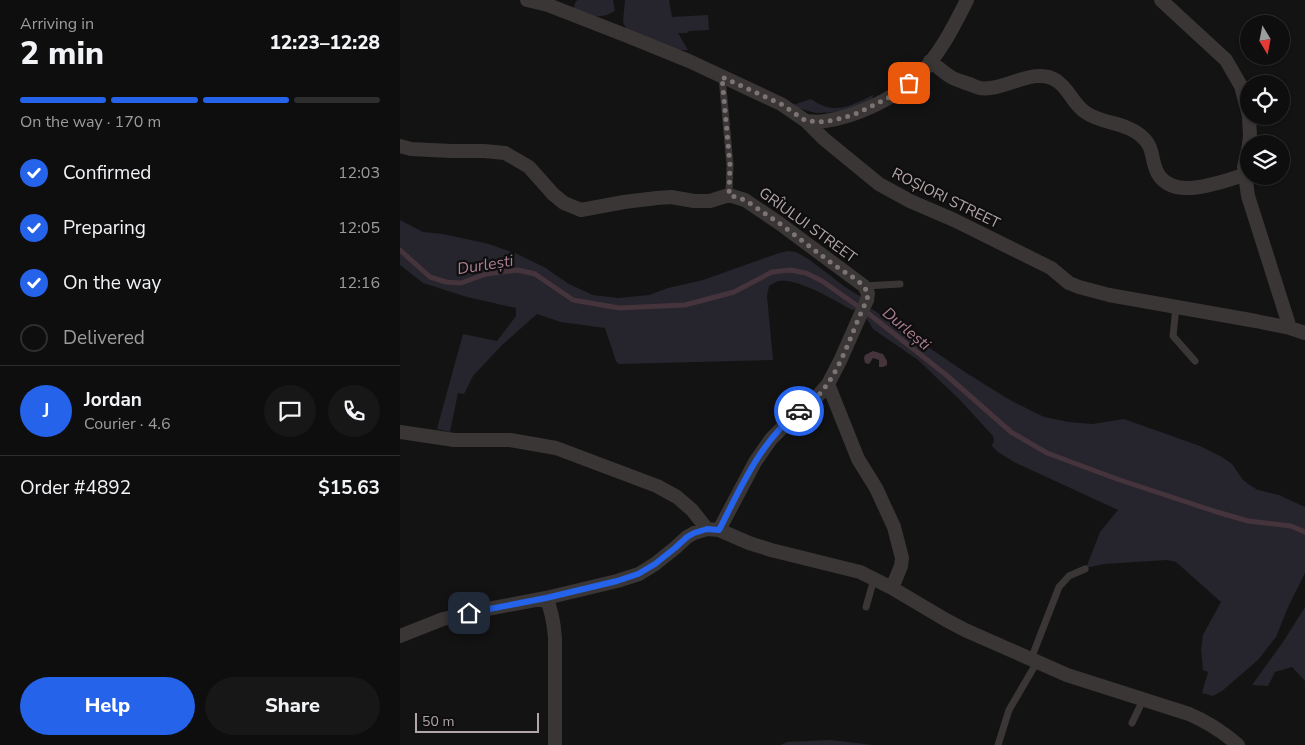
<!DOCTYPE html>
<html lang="en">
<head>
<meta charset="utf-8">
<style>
	body { margin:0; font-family:"Nunito Sans",sans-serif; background:#181717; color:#f1f3f6; height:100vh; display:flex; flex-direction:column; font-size:19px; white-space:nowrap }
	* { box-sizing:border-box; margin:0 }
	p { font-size:16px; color:#9b9c9e }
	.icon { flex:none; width:28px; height:28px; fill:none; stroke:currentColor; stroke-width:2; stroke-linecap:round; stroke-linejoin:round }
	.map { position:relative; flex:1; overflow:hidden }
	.details { display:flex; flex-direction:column; background:#0f0e0e; width:400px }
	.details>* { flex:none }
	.needle { width:32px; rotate:170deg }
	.tools { position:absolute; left:840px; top:15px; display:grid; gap:10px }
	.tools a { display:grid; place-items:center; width:50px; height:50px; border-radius:50%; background:#0f0e0e; box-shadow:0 1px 4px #0004,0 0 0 1px #2f2e2e; font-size:25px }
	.scale { position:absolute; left:15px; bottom:12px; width:124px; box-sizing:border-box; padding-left:5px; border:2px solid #b3a6a8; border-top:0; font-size:14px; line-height:18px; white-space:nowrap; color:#b3a6a8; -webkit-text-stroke:4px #0f0e0e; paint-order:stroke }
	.pin { position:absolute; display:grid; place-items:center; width:42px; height:42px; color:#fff; margin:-21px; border-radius:10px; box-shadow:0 2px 8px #0006 }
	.courier { position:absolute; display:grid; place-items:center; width:50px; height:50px; margin:-25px; border:4px solid #2563eb; border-radius:50%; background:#fff; color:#222; box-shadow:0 1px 6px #0007 }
	.summary em { font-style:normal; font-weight:800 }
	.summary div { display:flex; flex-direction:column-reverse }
	.summary { display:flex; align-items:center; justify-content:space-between; height:85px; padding:0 20px }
	h1 { font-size:32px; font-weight:800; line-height:38px }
	.bar { display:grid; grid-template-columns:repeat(4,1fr); gap:8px 5px; align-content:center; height:60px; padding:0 20px }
	.bar i { height:6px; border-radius:4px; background:#2f2e2e }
	.bar .current { background:#2563eb }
	.bar p { grid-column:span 4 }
	.line { display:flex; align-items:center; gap:12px; padding:0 20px; border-top:1px solid #2f2e2e }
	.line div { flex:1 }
	.round { display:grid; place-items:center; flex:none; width:52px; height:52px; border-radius:26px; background:#181717 }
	ol { padding:0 20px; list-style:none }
	li { display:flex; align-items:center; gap:15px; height:55px }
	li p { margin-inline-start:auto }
	li .icon { padding:5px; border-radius:50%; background:#2563eb; color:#fff; stroke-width:4 }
	li:last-child { color:#9b9c9e }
	li i { width:28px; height:28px; border:2px solid #2f2e2e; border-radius:50% }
	.primary-button { display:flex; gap:10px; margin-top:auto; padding:10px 20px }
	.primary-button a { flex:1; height:58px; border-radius:30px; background:#2563eb; color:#fff; font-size:20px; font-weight:800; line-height:58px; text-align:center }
	.primary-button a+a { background:#181717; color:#f1f3f6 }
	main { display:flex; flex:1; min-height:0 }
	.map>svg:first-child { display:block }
	.green { fill:#26242c }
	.water { fill:#45343c }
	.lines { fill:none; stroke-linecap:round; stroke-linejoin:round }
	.stream { stroke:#45343c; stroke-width:5 }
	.lane { stroke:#3b3636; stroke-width:7 }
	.street { stroke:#3b3636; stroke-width:14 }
	.done { stroke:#7b7374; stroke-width:5; stroke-dasharray:0 9 }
	.route { stroke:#2563eb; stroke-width:6 }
	.labels { text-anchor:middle; stroke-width:4.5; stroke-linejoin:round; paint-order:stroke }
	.street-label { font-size:15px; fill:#b3a6a8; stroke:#0f0e0e }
	.water-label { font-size:16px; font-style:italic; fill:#ac7f92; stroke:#0f0e0e }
</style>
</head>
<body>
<main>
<section class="details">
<div class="summary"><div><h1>2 min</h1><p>Arriving in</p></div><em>12:23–12:28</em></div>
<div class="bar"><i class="current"></i><i class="current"></i><i class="current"></i><i></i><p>On the way · 170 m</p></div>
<ol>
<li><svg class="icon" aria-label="check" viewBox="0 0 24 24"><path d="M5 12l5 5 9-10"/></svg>Confirmed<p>12:03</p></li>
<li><svg class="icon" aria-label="check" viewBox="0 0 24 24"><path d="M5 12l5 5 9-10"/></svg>Preparing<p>12:05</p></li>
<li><svg class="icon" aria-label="check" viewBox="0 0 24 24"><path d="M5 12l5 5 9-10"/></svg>On the way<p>12:16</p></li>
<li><i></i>Delivered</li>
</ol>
<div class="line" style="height:90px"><b class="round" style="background:#2563eb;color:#fff">J</b><div><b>Jordan</b><p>Courier · 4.6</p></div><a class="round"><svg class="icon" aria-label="chat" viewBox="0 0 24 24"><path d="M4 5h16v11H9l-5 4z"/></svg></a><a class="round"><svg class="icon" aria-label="phone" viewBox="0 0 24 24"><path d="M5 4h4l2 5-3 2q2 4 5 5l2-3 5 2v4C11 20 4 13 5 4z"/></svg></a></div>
<div class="line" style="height:65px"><div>Order #4892</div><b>$15.63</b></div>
<div class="primary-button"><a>Help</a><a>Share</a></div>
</section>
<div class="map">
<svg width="905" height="745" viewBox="0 0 905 745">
	<rect width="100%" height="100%" fill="#141313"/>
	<path class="green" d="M178,0h35l2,11c-18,10 -25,4 -42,-2l3,-8z
		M225,0h44l3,17 36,-2 1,15 -20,1 -2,2h-9l10,17h-11l-50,-19 -4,-9z
		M473,95l-1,6 -31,11 -25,1 -26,-7 21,-7c24,17 39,7 62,-4z
		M0,220l23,12 20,2 46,10 28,10 27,13 25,17 24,11 25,3 31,-3 19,-7 35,-8 76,-27 9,-2 8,1 14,8 35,27 18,11 -6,11 -5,1c-17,-9 -58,-35 -76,-28 -3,1 -5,3 -7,4l-2,10 6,64 -154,4 -3,-3 -11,-33 -44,-6 -24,-8 -35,31 -29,31 -9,18 -6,-1 -8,39 -13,-3 26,-95 34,7 19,-25v-8l-49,-11 -44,-14 -23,-18z
		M472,309l96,65 42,26 34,17 25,5 23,2 32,-5 76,27 22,11 10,7 11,16 8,6 7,4 21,5 26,12v66l-16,32 -13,32 -18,23 -36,31 -9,5 -11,-3 6,-21 -5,-2 -2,-21 2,-14 18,-33 -45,-40 -9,-2 -63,4 -18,4 14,-36 18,-22 -104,-48 -16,-10 -6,-6 2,-6 -1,-4 -34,-37 -41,-39 -45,-31 -8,-13 3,-6z
		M905,607v74l-13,-14 -17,5 -7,14 -16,-1 31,-43z
		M431,740l42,5h-93l7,-3z"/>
	<path class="water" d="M473,351l10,3 4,7v4l-4,2h-4v-7l-6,-2 -4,6 -4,-1 -1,-5 1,-3z"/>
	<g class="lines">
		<path class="stream" d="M0,250l30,27 16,5 15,1 25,-9 32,-4 17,4 38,26 46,8 66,-3 49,-13 38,-20 18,-2 16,3 16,8 47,33 76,60 66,58 36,21 70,26 100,33 31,9 43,5 14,6"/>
		<path class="lane" d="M322,77l8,88 -1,30
			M465,286l35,-2
			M776,307l-3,29 22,25
			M466,607l8,-28
			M631,659l28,-72 10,-11 16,-7
			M732,723l11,-23
			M598,745l11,-35 28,-48"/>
		<path class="street" d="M127,0l21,5 82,32 59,24 92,43 25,17 18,18 55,45 31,17 44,19 97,48 18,15 10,4 30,8 147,26 34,7 15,5
			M761,0l65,60 15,26 8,30
			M530,61c7,5 14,12 21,16 5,3 12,5 18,7 3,1 7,3 11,4 24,4 55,-23 77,-7 12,8 16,23 28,31 16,12 40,10 55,23 15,12 10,22 17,37 15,30 63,10 87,3
			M849,116l1,20 -1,8
			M406,121c7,1 13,1 19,0 30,-4 71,-23 92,-44 22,-21 37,-51 50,-77
			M849,145l-5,22 4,29 42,132
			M0,146l11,3 40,2h33l21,2 24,14 24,27 11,9 17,7 43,-8 33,-4 14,-1 23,4h16l19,-6 16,5 34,23 85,63 4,7 -1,7 -27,61 -12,23 -12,14 -23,19 -22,22 -16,23 -36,68
			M428,384l30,75 18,29 18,39 8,31 -1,8 -9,22
			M0,432l54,8h56l46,8 101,38 20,11 15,13 15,19
			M146,598c6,13 8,26 9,40v107
			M0,636l43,-17 39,-9 64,-12 71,-17 22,-7 16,-10 20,-16 12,-11 7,-4 13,-4 12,1 30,13 22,7 89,22 32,16 54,32 19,10 102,45 122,39c19,8 34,18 49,31"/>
	</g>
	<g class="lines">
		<path class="done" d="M399,411c6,-4 13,-9 18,-14 25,-27 34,-65 50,-97l1,-6 -4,-8 -10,-8 -20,-13 -55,-42 -34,-23 -16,-5 1,-30 -8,-88 59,27 25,17 18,1 19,-4 15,-5 30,-15 21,-15"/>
		<path class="route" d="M69,613l77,-15 71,-17 21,-7 17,-10 20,-16 12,-11 7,-4 13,-4 12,1c22,-43 41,-88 80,-119"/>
	</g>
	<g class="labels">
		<g class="street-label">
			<text transform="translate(546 198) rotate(26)" y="5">ROȘIORI STREET</text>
			<text transform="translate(408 225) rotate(36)" y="5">GRÎULUI STREET</text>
		</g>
		<g class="water-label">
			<text transform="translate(85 264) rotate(-9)" y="6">Durlești</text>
			<text transform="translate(507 328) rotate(40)" y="6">Durlești</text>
		</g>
	</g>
</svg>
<div class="tools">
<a><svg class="needle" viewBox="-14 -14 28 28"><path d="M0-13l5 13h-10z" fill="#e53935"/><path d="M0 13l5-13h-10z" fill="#9b9c9e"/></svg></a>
<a><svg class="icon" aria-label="locate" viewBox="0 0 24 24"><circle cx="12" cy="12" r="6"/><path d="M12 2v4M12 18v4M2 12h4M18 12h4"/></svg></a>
<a><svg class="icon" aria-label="layers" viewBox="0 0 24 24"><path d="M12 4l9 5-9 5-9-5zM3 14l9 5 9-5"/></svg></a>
</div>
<div class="scale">50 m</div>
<div class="pin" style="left:509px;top:83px;background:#ea580c"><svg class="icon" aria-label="bag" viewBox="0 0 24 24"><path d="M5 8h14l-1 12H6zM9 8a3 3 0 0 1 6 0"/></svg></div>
<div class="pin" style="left:69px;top:613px;background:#1f2937"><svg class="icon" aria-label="home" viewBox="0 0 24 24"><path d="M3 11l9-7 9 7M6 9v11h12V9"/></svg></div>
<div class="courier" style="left:399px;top:411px"><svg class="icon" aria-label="car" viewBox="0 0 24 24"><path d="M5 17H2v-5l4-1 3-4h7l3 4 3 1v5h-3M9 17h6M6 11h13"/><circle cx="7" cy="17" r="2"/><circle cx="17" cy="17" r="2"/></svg></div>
</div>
</main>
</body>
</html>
